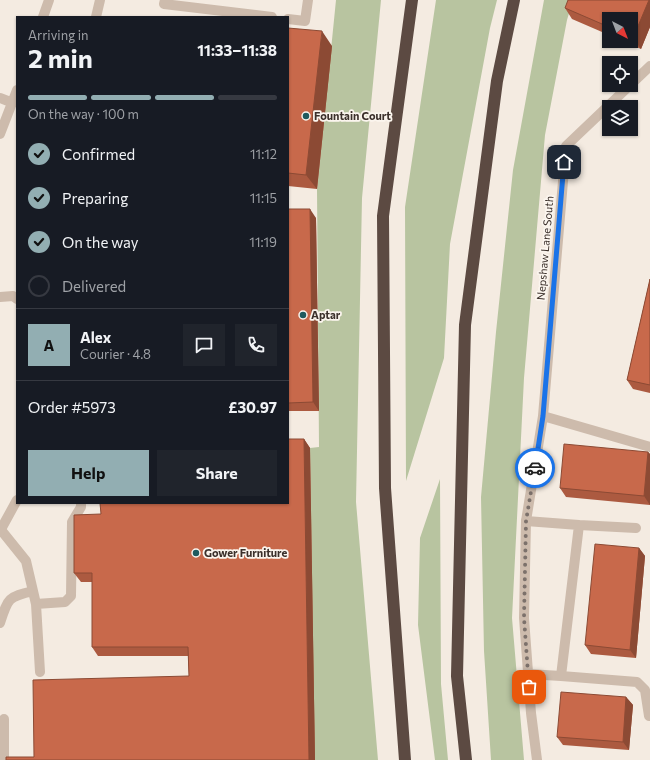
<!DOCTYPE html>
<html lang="en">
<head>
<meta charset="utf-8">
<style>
	body { margin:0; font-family:Commissioner,sans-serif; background:#20242c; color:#f1f3f6; height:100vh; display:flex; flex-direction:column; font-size:15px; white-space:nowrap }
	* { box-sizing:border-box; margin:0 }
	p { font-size:13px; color:#9ea1a6 }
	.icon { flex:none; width:22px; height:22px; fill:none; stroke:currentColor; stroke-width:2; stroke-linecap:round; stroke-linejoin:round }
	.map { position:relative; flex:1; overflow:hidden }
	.details { position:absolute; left:16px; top:16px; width:273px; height:488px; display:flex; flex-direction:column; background:#171b24; border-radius:0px; box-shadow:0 1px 3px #0004 }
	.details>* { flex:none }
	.needle { width:26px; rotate:138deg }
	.fabs { position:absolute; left:602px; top:12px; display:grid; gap:8px }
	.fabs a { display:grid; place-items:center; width:36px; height:36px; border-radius:0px; background:#171b24; box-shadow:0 1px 3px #0004; font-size:20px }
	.pin { position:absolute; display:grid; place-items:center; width:34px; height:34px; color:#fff; margin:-17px; border-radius:8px; box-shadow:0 2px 6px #0006 }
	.courier { position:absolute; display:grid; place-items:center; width:40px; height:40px; margin:-20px; border:3px solid #1a73e8; border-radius:50%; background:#fff; color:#222; box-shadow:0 1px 5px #0007 }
	.headline em { font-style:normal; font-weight:700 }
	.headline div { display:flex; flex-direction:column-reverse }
	.headline { display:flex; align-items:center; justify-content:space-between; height:68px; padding:0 12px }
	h1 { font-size:26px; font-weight:700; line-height:30px }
	.bar { display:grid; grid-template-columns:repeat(4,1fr); gap:6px 4px; align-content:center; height:48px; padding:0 12px }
	.bar i { height:5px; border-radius:3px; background:#363941 }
	.bar .selected { background:#92aeb2 }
	.bar p { grid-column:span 4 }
	.line { display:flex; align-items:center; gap:10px; padding:0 12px; border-top:1px solid #363941 }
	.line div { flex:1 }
	.round { display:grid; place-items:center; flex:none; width:42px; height:42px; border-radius:0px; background:#20242c }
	ol { padding:0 12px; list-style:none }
	li { display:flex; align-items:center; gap:12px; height:44px }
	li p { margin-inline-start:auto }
	li .icon { padding:4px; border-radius:50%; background:#92aeb2; color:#111; stroke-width:4 }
	li:last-child { color:#9ea1a6 }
	li i { width:22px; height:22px; border:2px solid #363941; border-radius:50% }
	.cta { display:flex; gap:8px; margin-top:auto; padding:8px 12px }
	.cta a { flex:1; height:46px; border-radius:0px; background:#92aeb2; color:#111; font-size:16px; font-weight:700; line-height:46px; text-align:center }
	.cta a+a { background:#20242c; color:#f1f3f6 }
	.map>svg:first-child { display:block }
	.green { fill:#b8c4a0 }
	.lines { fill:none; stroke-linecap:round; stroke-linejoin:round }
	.lane { stroke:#cdbbac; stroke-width:10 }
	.street { stroke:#cdbbac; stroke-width:10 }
	.highway { stroke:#5c4a42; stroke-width:12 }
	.wall { fill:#ac5a40 }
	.shaded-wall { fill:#8c4a34 }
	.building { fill:#c8694b; stroke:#8c4a34 }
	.done { stroke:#7c716b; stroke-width:4; stroke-dasharray:0 7.2 }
	.route { stroke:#1a73e8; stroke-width:5 }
	.poi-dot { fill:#1f5a5e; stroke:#fbf5ee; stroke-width:1.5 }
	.labels { text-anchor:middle; stroke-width:3.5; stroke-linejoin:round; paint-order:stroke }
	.poi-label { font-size:11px; font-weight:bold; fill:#3b302b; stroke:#fbf5ee; text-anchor:start }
	.street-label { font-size:11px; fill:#3b302b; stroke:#fbf5ee }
</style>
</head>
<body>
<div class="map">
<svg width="650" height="760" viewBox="0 0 650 760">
	<rect width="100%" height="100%" fill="#f4ebe1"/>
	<path class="green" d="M336,0h45l-19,198 -6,304 22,258h-64l-4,-312 9,-1 -2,-258z
		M436,0h61l-7,28 -40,216 -6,114 -38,123 -1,-274z
		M544,0h29l-6,20 -22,115 -21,243 -12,240 12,142h-33l-7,-109 -3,-154 15,-165 17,-162z
		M440,479l1,205 7,76h-13l-17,-135 2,-87z"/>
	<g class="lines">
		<path class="lane" d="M165,0l-1,4 108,13
			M43,17l6,-17
			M288,19l17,2 3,-21
			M0,98l13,5
			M0,134l17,-44
			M0,297l13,-1 4,3
			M526,521l53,4 -18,151 76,6 8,8 4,26
			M579,525l57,3
			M1,530l25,31 10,43 4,68
			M36,604l29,-2 6,-6 1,-74 9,-15v-4
			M0,623c8,-25 8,-26 33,-32
			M528,674l33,2
			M4,719v41"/>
		<path class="street" d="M96,17l4,-17
			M543,416l107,31
			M0,531l17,-31
			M537,760l-6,-47 -7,-95 2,-97 17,-105 23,-270 84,-80"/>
		<path class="highway" d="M405,760l-20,-272 -2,-272 29,-216
			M466,760l-9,-84 8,-351 32,-244 17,-81"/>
	</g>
	<path class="wall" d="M650,0v27l-9,22 -18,-8h8v-22h-22v16l-37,-16 -7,-11z
		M288,28l44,18 -15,143 -29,-3z
		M288,209l28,9 3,193h-31z
		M650,279v114l-17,-4 -6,-9z
		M304,439l6,9 5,312h-309l28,-3 155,-81 -1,-20h-90l-6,-9v-65h-11l-7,-9 27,-59z
		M648,452l2,2v51l-84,-8 -6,-9z
		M639,548l6,8 -9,102 -45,-4 -6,-9z
		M626,697l7,8 -4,45 -66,-5 -6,-8z"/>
	<path class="shaded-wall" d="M649,0h1v27l-9,22 -8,-11z
		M322,31l10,15 -15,143 -11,-14z
		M310,209l6,9 3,193 -6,-9z
		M304,439l6,9 5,312h-6z
		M648,452l2,2v51l-6,-9z
		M639,548l6,8 -9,102 -6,-8z
		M626,697l7,8 -4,45 -6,-8z"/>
	<path class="building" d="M568,0h81l-16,38 -2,-1v-18h-22v8l-44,-19z
		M288,28l34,3 -16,144 -18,-2z
		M288,209h22l3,193 -25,1z
		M650,279v106l-23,-5z
		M288,439h16l5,321h-303v-3h28l-1,-77 156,-4 -1,-29h-96v-74h-18v-58l27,-1 -1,-11h188z
		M564,444l84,8 -4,44 -84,-8z
		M595,544l44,4 -9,102 -45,-5z
		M561,692l65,5 -3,45 -66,-5z"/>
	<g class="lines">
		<path class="done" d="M529,687l-5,-69 2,-97 9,-53"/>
		<path class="route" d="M535,468l8,-52 21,-254"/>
	</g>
	<g class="poi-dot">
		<circle cx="306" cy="116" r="4"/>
		<circle cx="303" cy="315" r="4"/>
		<circle cx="196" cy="553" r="4"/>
	</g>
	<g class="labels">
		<g class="poi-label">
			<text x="314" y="120">Fountain Court</text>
			<text x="311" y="319">Aptar</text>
			<text x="204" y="557">Gower Furniture</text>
		</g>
		<g class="street-label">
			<text transform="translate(545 248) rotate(-85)" y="4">Nepshaw Lane South</text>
		</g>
	</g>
</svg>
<div class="fabs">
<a><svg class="needle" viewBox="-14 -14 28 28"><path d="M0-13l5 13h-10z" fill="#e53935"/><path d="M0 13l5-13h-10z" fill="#9ea1a6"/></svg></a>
<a><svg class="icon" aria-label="locate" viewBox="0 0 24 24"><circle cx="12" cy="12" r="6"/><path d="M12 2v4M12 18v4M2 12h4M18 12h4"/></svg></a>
<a><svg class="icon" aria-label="layers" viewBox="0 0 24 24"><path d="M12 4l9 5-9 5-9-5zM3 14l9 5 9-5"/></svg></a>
</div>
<div class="pin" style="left:529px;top:687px;background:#ea580c"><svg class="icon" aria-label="bag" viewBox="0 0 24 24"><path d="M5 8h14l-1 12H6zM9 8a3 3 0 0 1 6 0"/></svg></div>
<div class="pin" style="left:564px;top:162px;background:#1f2937"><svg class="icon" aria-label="home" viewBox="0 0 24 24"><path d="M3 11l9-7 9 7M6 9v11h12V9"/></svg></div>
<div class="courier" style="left:535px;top:468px"><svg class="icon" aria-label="car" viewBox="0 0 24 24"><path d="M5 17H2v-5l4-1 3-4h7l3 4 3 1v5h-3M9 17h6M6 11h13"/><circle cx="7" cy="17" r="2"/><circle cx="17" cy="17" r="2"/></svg></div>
<section class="details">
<div class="headline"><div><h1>2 min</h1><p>Arriving in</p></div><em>11:33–11:38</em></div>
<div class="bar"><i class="selected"></i><i class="selected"></i><i class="selected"></i><i></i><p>On the way · 100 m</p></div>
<ol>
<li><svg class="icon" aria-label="check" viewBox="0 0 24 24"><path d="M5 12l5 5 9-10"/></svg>Confirmed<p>11:12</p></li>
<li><svg class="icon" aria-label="check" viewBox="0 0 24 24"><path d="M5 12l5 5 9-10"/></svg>Preparing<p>11:15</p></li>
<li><svg class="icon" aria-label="check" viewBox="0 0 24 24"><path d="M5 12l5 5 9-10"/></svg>On the way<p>11:19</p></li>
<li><i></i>Delivered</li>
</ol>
<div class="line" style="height:72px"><b class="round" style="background:#92aeb2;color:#111">A</b><div><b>Alex</b><p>Courier · 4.8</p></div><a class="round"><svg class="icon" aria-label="chat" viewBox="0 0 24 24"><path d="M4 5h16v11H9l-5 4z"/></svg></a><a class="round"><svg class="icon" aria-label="phone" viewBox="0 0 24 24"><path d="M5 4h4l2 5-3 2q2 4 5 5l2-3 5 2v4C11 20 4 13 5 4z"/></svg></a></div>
<div class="line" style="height:52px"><div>Order #5973</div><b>£30.97</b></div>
<div class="cta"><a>Help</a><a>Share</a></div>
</section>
</div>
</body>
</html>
